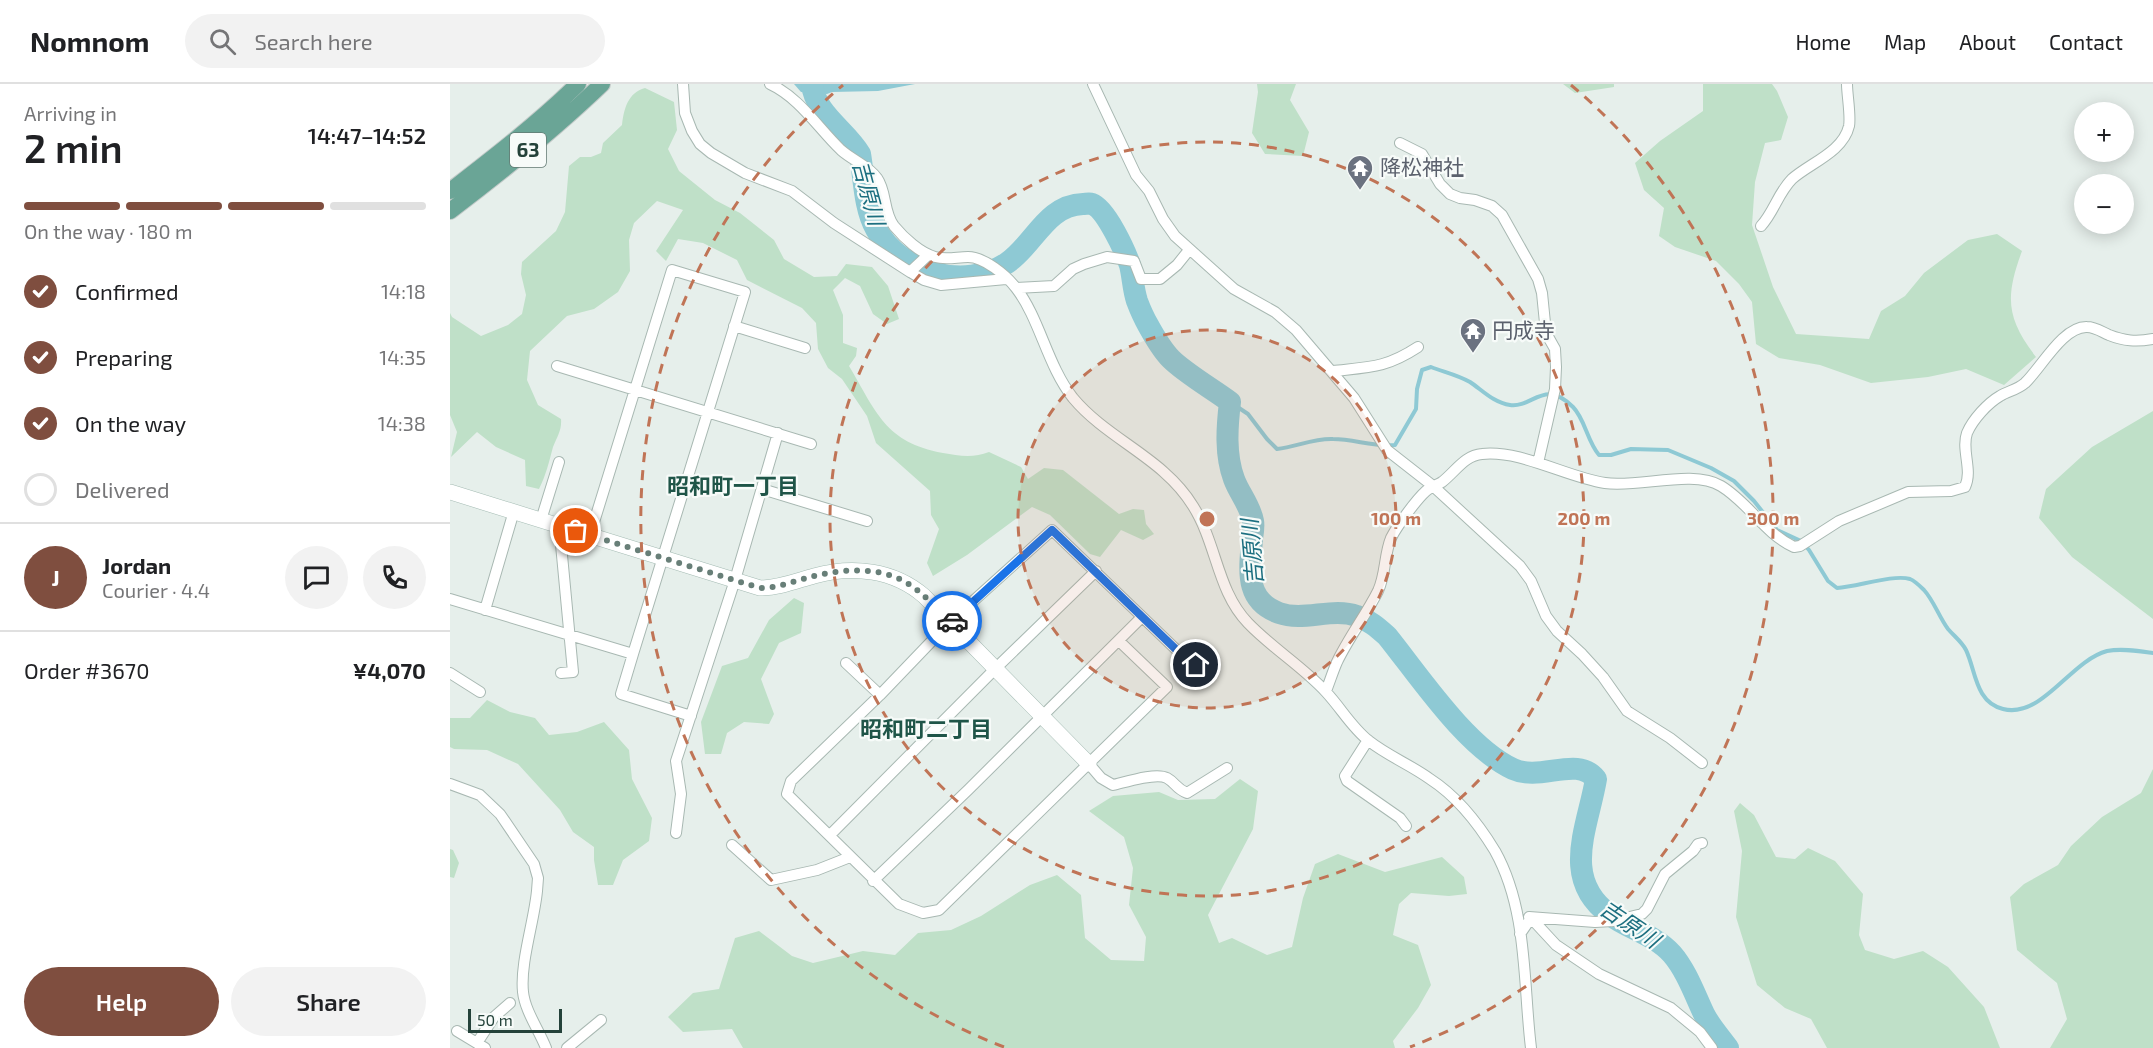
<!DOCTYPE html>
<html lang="en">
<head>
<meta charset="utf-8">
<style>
	body { margin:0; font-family:"Exo 2","Noto Sans JP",sans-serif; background:#f2f2f2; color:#202124; height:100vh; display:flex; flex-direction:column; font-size:22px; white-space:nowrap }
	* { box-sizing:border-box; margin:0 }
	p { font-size:20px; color:#757577 }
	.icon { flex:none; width:33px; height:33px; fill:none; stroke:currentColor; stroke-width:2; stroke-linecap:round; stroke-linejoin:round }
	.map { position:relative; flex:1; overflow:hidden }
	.side { display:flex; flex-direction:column; background:#fff; width:450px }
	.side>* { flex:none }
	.buttons { position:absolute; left:1624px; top:18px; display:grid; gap:12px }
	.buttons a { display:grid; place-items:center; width:60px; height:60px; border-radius:50%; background:#fff; box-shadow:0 3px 15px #0003; font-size:30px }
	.scale { position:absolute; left:18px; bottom:15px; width:94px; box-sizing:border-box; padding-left:6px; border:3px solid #24423a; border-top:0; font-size:16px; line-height:21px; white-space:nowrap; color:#24423a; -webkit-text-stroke:4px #f7fbf9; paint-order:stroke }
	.pin { position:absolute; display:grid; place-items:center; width:51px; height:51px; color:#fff; margin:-26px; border:3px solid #fff; border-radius:50%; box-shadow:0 2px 6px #0007 }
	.courier { position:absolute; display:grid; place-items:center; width:60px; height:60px; margin:-30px; border:4px solid #1a73e8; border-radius:50%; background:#fff; color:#222; box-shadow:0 2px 8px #0007 }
	.headline em { font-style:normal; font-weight:600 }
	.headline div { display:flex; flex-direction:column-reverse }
	.headline { display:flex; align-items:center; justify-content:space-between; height:102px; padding:0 24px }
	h1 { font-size:39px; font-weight:600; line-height:45px }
	.bar { display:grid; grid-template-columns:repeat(4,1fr); gap:9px 6px; align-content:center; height:72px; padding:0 24px }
	.bar i { height:8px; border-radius:4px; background:#e0e0e0 }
	.bar .active { background:#7f4e3f }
	.bar p { grid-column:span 4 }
	.line { display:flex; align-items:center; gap:15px; padding:0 24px; border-top:2px solid #e0e0e0 }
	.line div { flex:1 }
	.round { display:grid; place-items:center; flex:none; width:63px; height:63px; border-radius:32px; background:#f2f2f2 }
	ol { padding:0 24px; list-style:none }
	li { display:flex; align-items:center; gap:18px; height:66px }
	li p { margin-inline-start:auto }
	li .icon { padding:6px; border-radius:50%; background:#7f4e3f; color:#fff; stroke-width:4 }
	li:last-child { color:#757577 }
	li i { width:33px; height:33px; border:3px solid #e0e0e0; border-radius:50% }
	.cta { display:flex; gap:12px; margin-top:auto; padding:12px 24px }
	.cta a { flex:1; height:69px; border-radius:36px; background:#7f4e3f; color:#fff; font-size:24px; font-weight:600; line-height:69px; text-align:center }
	.cta a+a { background:#f2f2f2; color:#202124 }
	header { display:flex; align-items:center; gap:36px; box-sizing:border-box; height:84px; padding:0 30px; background:#fff; border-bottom:2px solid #e0e0e0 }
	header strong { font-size:28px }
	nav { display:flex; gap:33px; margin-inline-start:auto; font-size:21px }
	.search { width:420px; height:54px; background:#f2f2f2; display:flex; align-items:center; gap:15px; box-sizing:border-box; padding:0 21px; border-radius:33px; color:#757577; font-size:22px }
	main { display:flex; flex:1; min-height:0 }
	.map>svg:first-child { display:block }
	.green { fill:#bfe0c8 }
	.water { fill:#8ec9d4 }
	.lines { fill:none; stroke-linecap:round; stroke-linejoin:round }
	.stream { stroke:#8ec9d4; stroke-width:4 }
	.river { stroke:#8ec9d4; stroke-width:22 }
	.street-casing { stroke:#a8b8b2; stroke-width:12 }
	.secondary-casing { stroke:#a4bbb3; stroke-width:16 }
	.primary-casing { stroke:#c2cac8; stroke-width:18 }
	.street { stroke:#fff; stroke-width:10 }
	.secondary { stroke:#fff; stroke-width:15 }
	.primary { stroke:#6aa596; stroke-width:16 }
	.done { stroke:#687f78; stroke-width:6; stroke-dasharray:0 10.8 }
	.route { stroke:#1a73e8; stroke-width:8 }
	.ring { fill:none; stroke:#c07456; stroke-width:3; stroke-dasharray:10 8 }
	.labels { text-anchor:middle; stroke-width:4.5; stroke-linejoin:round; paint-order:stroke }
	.shield { fill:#f7fbf9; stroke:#637a73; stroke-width:1.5 }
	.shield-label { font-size:20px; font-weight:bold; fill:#24423a }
	.worship-label { font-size:21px; fill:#5b616d; stroke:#f7fbf9; text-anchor:start }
	.water-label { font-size:22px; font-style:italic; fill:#1c6f80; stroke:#f7fbf9 }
	.neighbourhood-label { font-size:22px; font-weight:bold; fill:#1f5548; stroke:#f7fbf9 }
	.centre { fill:#c07456; stroke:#f7fbf9; stroke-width:3 }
	.ring-label { font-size:18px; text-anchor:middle; font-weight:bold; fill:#c07456; stroke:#f7fbf9; stroke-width:4.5; stroke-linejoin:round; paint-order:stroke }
</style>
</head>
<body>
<header>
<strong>Nomnom</strong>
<div class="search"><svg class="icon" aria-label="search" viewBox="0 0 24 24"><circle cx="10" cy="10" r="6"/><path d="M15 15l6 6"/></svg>Search here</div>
<nav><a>Home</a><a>Map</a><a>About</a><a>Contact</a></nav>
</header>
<main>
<section class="side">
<div class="headline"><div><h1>2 min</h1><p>Arriving in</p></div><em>14:47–14:52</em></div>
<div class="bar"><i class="active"></i><i class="active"></i><i class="active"></i><i></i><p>On the way · 180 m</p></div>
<ol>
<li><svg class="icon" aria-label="check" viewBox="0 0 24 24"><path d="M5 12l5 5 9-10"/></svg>Confirmed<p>14:18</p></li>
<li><svg class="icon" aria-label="check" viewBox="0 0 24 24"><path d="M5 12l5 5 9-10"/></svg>Preparing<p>14:35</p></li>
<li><svg class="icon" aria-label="check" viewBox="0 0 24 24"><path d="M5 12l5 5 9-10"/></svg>On the way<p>14:38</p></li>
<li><i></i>Delivered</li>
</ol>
<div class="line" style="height:108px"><b class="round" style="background:#7f4e3f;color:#fff">J</b><div><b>Jordan</b><p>Courier · 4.4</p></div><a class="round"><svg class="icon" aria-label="chat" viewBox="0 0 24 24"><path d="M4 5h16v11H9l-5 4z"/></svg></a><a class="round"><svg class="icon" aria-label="phone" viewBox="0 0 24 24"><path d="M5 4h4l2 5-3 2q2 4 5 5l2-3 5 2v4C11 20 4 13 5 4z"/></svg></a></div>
<div class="line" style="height:78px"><div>Order #3670</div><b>¥4,070</b></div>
<div class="cta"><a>Help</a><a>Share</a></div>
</section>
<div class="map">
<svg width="1703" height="964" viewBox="0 0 1703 964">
	<rect width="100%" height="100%" fill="#e6efeb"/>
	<path class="green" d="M807,0h39l-6,16 19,32 -6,24 -38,-2 -13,-21 6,-41z
		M1113,0h51v3l-39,6z
		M1253,0h69l5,7 11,26 -7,23 -16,3 -10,39 -3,43 21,62 23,47 73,5 12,-28 24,-15 19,-23 44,-33 29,-6 25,17c-17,46 -16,67 14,106l-32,28 -38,-16 -38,8 -57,6 -51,-18 -41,-7 -23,-14 -4,-42 -13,-18 -23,-23 -41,-14 -16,-11 5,-28 -20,-18 -9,-27 25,-22 43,-30z
		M195,4l29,14 3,28 -9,19 11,22 36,29 25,13 34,27 10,19 30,18 23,-1 9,-12 26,3 16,19 11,33 -12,5 -14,-10 -13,-28 -15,-8 -12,12 10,25v28l14,5 -1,8 -7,10c28,47 36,76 94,87 16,3 31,5 46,-1l32,15 7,12 16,-11 19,2 56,44 14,-5 11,1 2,14 8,10 -11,6 -22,-10 -21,27 -10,-3 -40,-39 -18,-8 -65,48 -34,21 -6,-13 12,-34 -8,-14 -1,-24 -54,-48 -9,-27 -25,-37 -14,-11 -10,-19 -2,-26 -14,-15 -55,-28 -10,-20 -34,-17 -25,-4 -12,22 -10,-10 27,-41 -26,-9 -23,22 -5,17 1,31 -12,21 -24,17 -27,7 -37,35 -3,29 11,25 23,14c1,11 -4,18 -8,28 -4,15 -7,28 -14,42l-13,-3 -1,-26 -29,-13 -19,-15 -26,25 6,-25 -7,-17v-102l2,4 29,19 27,-11 14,-11 4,-19 -5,-21 1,-12 34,-31 9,-19 4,-46 11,-9h11l10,-4 2,-10 19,-18c2,-17 6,-32 23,-37z
		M1703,327v208l-81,-62 -33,-39 7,-29 46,-42z
		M344,514l10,5 -3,30 -22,10 -18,36 13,35 -5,10 -25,-2 -17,11 -6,21h-16l-4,-32 21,-56 26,-8 21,-38z
		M37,616l23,12 25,6 14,17 28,-3 27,-10 25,28 3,29 20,39 -3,23 -26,19 -10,25h-15l-4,-25v-13l-21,-15 -13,-22 -42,-46 -31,-14 -33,-1 -4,-2v-29h20z
		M1703,685v279h-103l17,-29 -10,-36 -40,-33 -7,-53 14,-13 34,-19 13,-19 31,-29 39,-24z
		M790,695l18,12 -5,38 -45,86 11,28 13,-5 35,17 25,-8 11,-49 12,-34 23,-10 47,18 57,-15 22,20 3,17 -18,2 -38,-3 -12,11 -6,31 25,10 13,40 -13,23 -25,33 2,7h-652l-11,-19 -49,3 -15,-15 25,-24 26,-4 16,-51 24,-7 33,25 21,7 50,-12 32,4 23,-22 33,-3 30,-14 49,-31 27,-10 24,20 4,43 26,22 33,1 2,-24 -17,-32 4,-37 -9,-31 -35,-26 24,-15 46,-4 19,8 37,-1z
		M1290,719l14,12 22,42 19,2 13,-11 27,13 28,33 -4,41 6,15 29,9 29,-8 25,16 36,40 16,41h-173l-16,-29 -26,-11 -28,-23 -21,-68 6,-66 -8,-40z
		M0,765l3,1 6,13 -5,15 -4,-1z"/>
	<path class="water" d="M344,0h121l-37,7 -46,1 -5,2 -26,-2z"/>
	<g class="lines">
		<path class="stream" d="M780,318l18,12 19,25 10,10c19,-2 37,-11 56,-10 22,0 39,8 62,6l21,-36 1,-20 5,-19 9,-3c13,5 27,8 39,15 12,8 24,21 40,23 23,3 34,-27 63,2 12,12 14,34 26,48h12l20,-6 37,1 43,18 23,13 20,20 23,29 24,11 8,9 19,31 9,7c20,-1 56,-14 73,-9 5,2 10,7 14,11 10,11 15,27 24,39 6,7 14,13 18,21 10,21 9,52 37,59 39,10 67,-48 104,-58 15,-3 32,0 46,2"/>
		<path class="river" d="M362,0c3,30 34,46 48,70 4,23 4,54 16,75 25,44 88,62 131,34 27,-18 39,-58 76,-59 3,0 6,-1 9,0 14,5 33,47 38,61 3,12 3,24 7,36 3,8 7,17 11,24 6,11 15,26 23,34 14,14 43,31 59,43 -3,25 -5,53 4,77 5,14 16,26 19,42 1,5 0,12 -1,18 -2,31 -8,61 27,74 25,9 53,-6 78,3 12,4 21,12 30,20 33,41 79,111 126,133 28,13 64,-14 83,10 -8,48 -36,100 14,136 19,14 45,20 62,39 14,16 23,41 32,60 6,12 16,23 24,34"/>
		<g class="street-casing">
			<path id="street" d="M233,0l2,29 7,18 8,13 11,9 34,20 47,18 42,32 76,49 18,-17
				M320,0c30,14 48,44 71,66 11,10 28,16 36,28 10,14 6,34 17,48 10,12 26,27 41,31 11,3 22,0 33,0 16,0 38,18 48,31 24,31 31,77 57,110 35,42 91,60 120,108 24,38 24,85 55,117 24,25 55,44 78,69 15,16 26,36 43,49 19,15 42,24 61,38 28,18 48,44 65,72 33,59 28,132 36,197
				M643,0l43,91 13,16 14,28 12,17 59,53 41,23 21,18 58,68 33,52 46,36 87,80 11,15 15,35 11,15 25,23 21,23 24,34 43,27 32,25
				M950,59l22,11 18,30 10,10 10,4 15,2 17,6 10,9 36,64 4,14 4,40 9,16 1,18 -1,22 -17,74
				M1311,142c13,-14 17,-33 31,-47 18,-16 51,-27 57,-53 2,-10 -2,-31 -2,-42
				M460,188l14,8 17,5 65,-6
				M566,204l38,-2 19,-17 11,-5 23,-7 27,4 7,18h19l17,-14 12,-15
				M284,242l71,22
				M107,282l254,78
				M883,287c37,-4 53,-3 85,-24
				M312,405l105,32
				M91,436l18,-58
				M0,515l183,55 112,-362 -73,-22 -82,265
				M35,526l29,-99
				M669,557l48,46 -228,223 -16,3 -24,-9 -112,-110 4,-13 89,-86 70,-73 102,-92 135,130 9,5
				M183,570l-12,40 70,22
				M396,579l34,32
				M0,589l30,19
				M111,589l12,-1 -13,-138 1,-8
				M876,607c4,-10 7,-20 11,-29 12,-25 29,-47 41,-71 8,-17 6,-36 13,-53 6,-12 25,-38 35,-47 5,-4 11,-6 16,-9 13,-10 23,-27 40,-28 40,-4 84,23 123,29 34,5 88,-14 116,3 28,17 43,47 73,61l6,-1 39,-25 69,-29 43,-1 14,-4c8,-17 -4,-37 2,-54 6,-14 21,-30 33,-37 8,-5 17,-6 25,-13 16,-15 38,-57 62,-56 8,0 15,5 22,8 15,6 27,7 44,4
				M918,656l-23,36 2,5 53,37 6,8
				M639,680l12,14 12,7c13,-3 43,-13 54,-7 9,5 8,10 20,15l40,-25
				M0,700l30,11 20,19 34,50 4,14 -1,13c-3,31 -17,72 -14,101 2,19 16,38 23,56
				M226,749l5,-39 -5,-33 59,-181 43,-147
				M380,751l165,-166 101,-98
				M282,761l39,35 46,-10 33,-13
				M423,797l95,-91 174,-173
				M1079,833l66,5 18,-1 29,-7 5,-5 18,-35 28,-23 5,-7 4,-1
				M1070,850l11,-16 25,27 43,29 72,34 29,24 12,16
				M7,947l28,17
				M27,959l17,-26 16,-14
				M117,964l34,-28"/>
		</g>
		<g class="secondary-casing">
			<path id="secondary" d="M0,408l310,96c19,0 36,-7 54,-12 39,-11 80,-6 110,20l165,168"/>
		</g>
		<g class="primary-casing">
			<path id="primary" d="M0,107c44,-34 88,-68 128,-107
				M0,127c53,-40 104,-81 152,-127"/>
		</g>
		<use href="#street" class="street"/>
		<use href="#secondary" class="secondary"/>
		<use href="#primary" class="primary"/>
	</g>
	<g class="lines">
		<path class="done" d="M126,447l184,57c21,0 38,-9 59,-13 30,-7 68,-8 94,12 14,10 25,23 37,35l2,-1"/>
		<path class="route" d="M502,537l100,-91 135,130 9,5"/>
	</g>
	<circle cx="757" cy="435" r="189" fill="#c07456" fill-opacity=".12"/>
	<g class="ring">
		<circle cx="757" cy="435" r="189"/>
		<circle cx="757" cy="435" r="377"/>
		<path d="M554 963A566 566 0 0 1 393 1M1121 1A566 566 0 0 1 960 963"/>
	</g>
	<defs>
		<g id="temple-pin" transform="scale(1.35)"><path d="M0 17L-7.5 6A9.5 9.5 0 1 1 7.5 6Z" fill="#6b7280" stroke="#f7fbf9"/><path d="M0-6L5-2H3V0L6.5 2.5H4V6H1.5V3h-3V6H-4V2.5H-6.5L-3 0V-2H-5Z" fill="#fff"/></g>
	</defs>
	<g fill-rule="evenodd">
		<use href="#temple-pin" x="910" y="84"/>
		<use href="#temple-pin" x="1023" y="247"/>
	</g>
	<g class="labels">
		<rect class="shield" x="60" y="49" width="36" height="34" rx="4.5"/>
		<g class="shield-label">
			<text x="78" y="73">63</text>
		</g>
		<g class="worship-label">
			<text x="930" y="91">降松神社</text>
			<text x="1042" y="254">円成寺</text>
		</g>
		<g class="water-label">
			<text transform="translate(419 109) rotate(75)" y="8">吉原川</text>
			<text transform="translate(802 468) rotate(-95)" y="8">吉原川</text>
			<text transform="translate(1180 840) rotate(34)" y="8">吉原川</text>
		</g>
		<g class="neighbourhood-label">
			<text x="283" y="410">昭和町一丁目</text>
			<text x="476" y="653">昭和町二丁目</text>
		</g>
	</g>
	<circle cx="757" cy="435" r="9" class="centre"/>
	<g class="ring-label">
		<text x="946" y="441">100 m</text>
		<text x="1134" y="441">200 m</text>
		<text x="1323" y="441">300 m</text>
	</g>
</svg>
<div class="buttons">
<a>+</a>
<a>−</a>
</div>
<div class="scale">50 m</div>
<div class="pin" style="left:126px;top:447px;background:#ea580c"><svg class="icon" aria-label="bag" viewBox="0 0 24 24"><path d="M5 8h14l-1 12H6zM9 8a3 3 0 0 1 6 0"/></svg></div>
<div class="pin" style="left:746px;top:581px;background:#1f2937"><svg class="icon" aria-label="home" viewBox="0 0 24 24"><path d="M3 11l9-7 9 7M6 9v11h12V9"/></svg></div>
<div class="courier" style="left:502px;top:537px"><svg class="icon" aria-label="car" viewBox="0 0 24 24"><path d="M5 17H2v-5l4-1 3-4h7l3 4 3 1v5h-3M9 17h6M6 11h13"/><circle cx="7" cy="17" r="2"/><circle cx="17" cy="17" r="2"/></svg></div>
</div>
</main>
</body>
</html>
